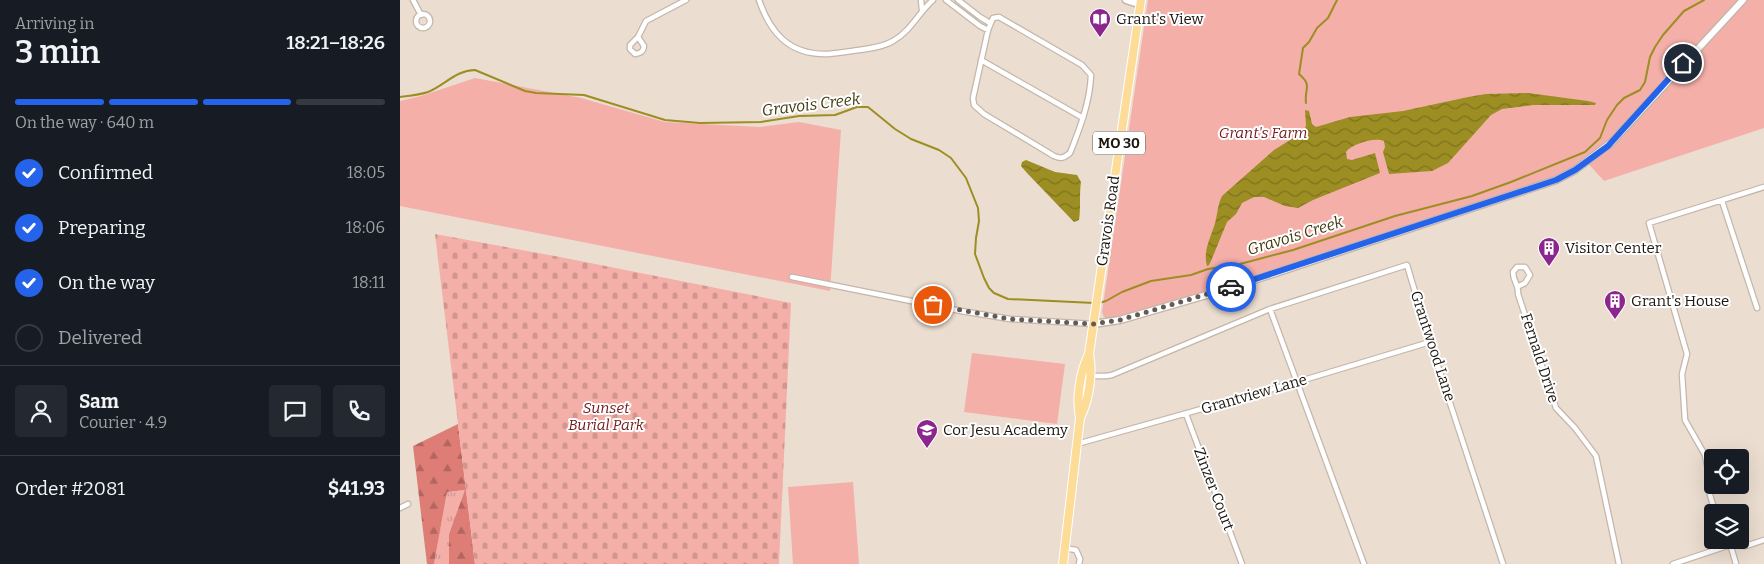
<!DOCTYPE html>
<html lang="en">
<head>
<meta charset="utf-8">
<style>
	body { margin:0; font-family:Bitter,serif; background:#242831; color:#f1f3f6; height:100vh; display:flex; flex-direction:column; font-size:19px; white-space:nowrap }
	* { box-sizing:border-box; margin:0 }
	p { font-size:16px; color:#9ea1a6 }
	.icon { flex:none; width:28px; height:28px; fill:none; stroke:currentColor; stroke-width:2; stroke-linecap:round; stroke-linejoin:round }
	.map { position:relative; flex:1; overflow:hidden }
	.details { display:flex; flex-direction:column; background:#171b24; width:400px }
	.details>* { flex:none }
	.controls { position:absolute; left:1304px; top:449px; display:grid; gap:10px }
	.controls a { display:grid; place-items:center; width:45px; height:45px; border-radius:5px; background:#171b24; box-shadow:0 5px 20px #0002; font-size:25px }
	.pin { position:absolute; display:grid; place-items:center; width:42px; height:42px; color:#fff; margin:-21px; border:2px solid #fff; border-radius:50%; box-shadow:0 1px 5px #0007 }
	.courier { position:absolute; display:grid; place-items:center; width:50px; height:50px; margin:-25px; border:4px solid #2563eb; border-radius:50%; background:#fff; color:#222; box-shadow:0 1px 6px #0007 }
	.summary em { font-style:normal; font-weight:600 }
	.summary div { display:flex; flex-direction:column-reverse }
	.summary { display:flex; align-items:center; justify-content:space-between; height:85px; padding:0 15px }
	h1 { font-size:32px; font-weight:600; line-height:38px }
	.bar { display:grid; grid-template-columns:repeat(4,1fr); gap:8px 5px; align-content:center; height:60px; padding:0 15px }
	.bar i { height:6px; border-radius:4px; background:#363941 }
	.bar .selected { background:#2563eb }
	.bar p { grid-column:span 4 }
	.line { display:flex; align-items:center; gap:12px; padding:0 15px; border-top:1px solid #363941 }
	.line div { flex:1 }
	.round { display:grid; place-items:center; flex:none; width:52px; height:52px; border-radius:5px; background:#242831 }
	ol { padding:0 15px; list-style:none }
	li { display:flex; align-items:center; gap:15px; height:55px }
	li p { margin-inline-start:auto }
	li .icon { padding:5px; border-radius:50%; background:#2563eb; color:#fff; stroke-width:4 }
	li:last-child { color:#9ea1a6 }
	li i { width:28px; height:28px; border:2px solid #363941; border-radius:50% }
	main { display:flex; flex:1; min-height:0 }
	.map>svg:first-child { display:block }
	.grass { fill:url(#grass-tufts) }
	.forest { fill:url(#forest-firs) }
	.cemetery { fill:url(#cemetery-stones) }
	.park { fill:#f5afa9 }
	.water { fill:url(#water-waves) }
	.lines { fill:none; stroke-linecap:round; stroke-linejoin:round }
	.stream { stroke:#9c8e23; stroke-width:2 }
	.street-casing { stroke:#c4b6aa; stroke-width:7 }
	.secondary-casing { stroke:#c4b6aa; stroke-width:9 }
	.primary-casing { stroke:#fff; stroke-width:10 }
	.street { stroke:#fff; stroke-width:4.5 }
	.secondary { stroke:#fff; stroke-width:6 }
	.primary { stroke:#fddc98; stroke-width:8 }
	.done { stroke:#645c54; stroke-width:5; stroke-dasharray:0 9 }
	.route { stroke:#2563eb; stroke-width:6 }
	.labels { text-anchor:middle; stroke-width:4; stroke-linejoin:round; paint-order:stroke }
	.shield { fill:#fff; stroke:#5f5c58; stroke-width:1 }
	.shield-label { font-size:14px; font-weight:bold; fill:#1b1611 }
	.poi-label { font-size:15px; fill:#1b1611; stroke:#fff; text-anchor:start }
	.park-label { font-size:15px; font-style:italic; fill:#71191b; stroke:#fff }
	.street-label { font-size:15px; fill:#1b1611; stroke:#fff }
	.water-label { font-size:16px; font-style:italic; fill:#403b10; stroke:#fff }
</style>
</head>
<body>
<main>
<section class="details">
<div class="summary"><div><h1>3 min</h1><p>Arriving in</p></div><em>18:21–18:26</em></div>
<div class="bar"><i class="selected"></i><i class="selected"></i><i class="selected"></i><i></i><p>On the way · 640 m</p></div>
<ol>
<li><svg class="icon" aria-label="check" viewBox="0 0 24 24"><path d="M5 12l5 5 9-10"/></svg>Confirmed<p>18:05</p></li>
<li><svg class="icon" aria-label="check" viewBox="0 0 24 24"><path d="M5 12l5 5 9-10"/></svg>Preparing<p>18:06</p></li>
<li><svg class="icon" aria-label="check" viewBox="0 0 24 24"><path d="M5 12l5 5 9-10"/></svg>On the way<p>18:11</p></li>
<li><i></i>Delivered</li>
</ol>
<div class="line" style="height:90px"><a class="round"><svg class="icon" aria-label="person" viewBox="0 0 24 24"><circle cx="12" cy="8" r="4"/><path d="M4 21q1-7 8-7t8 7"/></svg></a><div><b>Sam</b><p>Courier · 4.9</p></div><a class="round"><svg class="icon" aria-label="chat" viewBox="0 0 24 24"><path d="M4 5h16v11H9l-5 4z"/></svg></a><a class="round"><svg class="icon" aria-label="phone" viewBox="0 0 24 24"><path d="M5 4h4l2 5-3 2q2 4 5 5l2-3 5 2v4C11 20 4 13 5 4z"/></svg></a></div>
<div class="line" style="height:65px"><div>Order #2081</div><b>$41.93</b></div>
</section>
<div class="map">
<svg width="1364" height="564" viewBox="0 0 1364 564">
	<defs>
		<pattern id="grass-tufts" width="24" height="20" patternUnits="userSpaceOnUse" patternTransform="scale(1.25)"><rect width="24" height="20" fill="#f5afa9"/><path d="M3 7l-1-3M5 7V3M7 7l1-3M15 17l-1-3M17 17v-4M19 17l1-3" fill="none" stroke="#d19690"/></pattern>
		<pattern id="forest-firs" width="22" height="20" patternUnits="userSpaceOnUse" patternTransform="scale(1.25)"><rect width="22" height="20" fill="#de7d76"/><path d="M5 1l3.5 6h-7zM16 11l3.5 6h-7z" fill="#b3655f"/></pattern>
		<pattern id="cemetery-stones" width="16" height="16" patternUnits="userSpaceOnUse" patternTransform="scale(1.25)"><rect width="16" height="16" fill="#f5afa9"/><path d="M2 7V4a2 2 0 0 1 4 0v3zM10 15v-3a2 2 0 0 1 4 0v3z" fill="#d19690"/></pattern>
		<pattern id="water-waves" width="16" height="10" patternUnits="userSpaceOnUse" patternTransform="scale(1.25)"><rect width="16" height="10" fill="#9c8e23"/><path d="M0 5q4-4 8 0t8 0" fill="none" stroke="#7e731d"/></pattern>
	</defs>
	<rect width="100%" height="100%" fill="#ebddd0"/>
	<path class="grass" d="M66,490l-17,44v30h-15l13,-72z"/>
	<path class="forest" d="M58,424l17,140h-26v-30l16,-44 -18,2 -13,72h-7l-14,-118z"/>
	<path class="cemetery" d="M35,234l125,23 231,46 -12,261h-304z"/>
	<path class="park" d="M748,0h616v128l-160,53 -19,-21 -33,18 -136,46 -255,81 -53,14 -4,-2 -2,-5z
		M75,78l106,20 84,24 95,5 39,-5 42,8 -11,161 -430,-85v-105l21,-5z
		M572,353l93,11 -8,60 -93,-12z
		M453,482l6,82h-66l-5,-77z"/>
	<path class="water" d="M1128,93l60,8 8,2 -1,2h-62l-31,4 -11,6 -43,48 -16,8 -43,3 -6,-22 2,-5 -1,-6c-10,-4 -32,3 -38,11l1,7 5,1 23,-7 5,20 -67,27 -15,8 -13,-2 -21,-9h-10l-12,6 -6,11 -9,8 -16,39 -2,4 -2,1c-5,-16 6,-32 9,-47 2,-9 2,-15 6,-23l52,-46 29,-18 3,-6 -1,-16 4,1 3,13 4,3 34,-10 53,-6 65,-14 18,-3z
		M626,160l29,12 22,3 4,7c-2,13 0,25 -2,38l-5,2 -47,-49 -6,-7 1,-4z"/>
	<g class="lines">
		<path class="stream" d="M0,97c9,-1 19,-2 28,-5 17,-7 28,-22 47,-22l50,21 11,2 48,2 81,25 35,3 61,-1 38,-6 36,-1 22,-8h11l27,22 16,10 28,11 12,8 15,20 12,30 1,13 -3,17 -1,16 9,24 5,10 5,5 14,6 86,4
			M906,103c-2,-15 7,-17 -7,-29l4,-26 6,-6 8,-14 11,-10 9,-18
			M699,303l7,-2 16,-9 29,-11 40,-6 17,-6 32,-5 53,-14 102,-34 77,-20 39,-14 74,-30 15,-14 7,-18 10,-15 7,-7 16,-8 5,-8 5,-25 5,-10 8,-12 21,-24 20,-11"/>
		<g class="street-casing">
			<path id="street" d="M13,0l8,15
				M359,0c11,32 29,54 66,54 9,0 18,-2 27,-3 13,-2 29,-3 41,-10 18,-10 25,-28 40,-41
				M521,0l1,10
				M546,0l34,26 8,4
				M558,0l22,17 10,6
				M16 21a7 7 0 1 1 14 0a7 7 0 1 1-14 0Z
				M599,17l83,48 9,10c-1,27 -11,53 -21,78 -6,5 -9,6 -16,3l-70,-42 -10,-9 -1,-7 15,-68 5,-12z
				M238,37l6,9c-1,6 -3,7 -9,8l-5,-5v-4l8,-8 8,-16 40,-21
				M581,60l102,58
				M1322,201l35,107
				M392,277l169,34 49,8 83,5
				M1119,286l6,-3 5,-8 -5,-8h-8l-4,5c0,11 6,11 5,22l38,114 19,20 21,28 23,108
				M870,309l94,255
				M690,376h16l6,-1 158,-66 137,-44 23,77 73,222
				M786,414l56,150
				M677,444l220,-62 133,-40
				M0,508l8,-4
				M1318,512l-4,-4 -4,-13 -2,-25 -3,-15 -20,-35 -3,-46 5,-20 -38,-131 115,-36
				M1329,540l7,24
				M664,548l12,2 4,9 -1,5
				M1273,564l57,-19 16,1 18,-6"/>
		</g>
		<g class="secondary-casing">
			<path id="secondary" d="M726,0l15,5
				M693,324l27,-4 107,-31 329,-109 19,-10 37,-28 131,-142"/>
		</g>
		<g class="primary-casing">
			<path id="primary" d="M680,418c-4,-20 0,-46 9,-64l52,-354
				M663,564l17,-146c9,-18 13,-44 9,-64"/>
		</g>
		<use href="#street" class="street"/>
		<use href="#secondary" class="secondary"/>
		<use href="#primary" class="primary"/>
	</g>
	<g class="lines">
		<path class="done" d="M533,305l77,14 83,5 27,-4 111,-33"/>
		<path class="route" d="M831,287l325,-107 19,-10 33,-24 75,-83"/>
	</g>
	<defs>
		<g id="library-pin" transform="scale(1.125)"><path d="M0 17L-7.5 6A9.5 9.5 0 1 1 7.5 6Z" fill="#8b268d" stroke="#fff"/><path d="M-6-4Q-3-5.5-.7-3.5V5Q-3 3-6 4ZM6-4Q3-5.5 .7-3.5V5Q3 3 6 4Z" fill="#fff"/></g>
		<g id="building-pin" transform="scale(1.125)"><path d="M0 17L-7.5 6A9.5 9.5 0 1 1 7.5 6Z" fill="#8b268d" stroke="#fff"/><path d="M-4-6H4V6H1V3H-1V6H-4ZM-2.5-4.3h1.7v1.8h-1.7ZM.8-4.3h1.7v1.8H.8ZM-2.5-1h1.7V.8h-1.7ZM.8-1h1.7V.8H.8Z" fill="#fff"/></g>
		<g id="school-pin" transform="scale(1.125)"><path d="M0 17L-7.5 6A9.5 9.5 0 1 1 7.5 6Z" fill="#8b268d" stroke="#fff"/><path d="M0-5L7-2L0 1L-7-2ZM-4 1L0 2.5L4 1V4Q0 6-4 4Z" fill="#fff"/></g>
	</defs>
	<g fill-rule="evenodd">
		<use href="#library-pin" x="700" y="19"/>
		<use href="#building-pin" x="1149" y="248"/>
		<use href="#building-pin" x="1215" y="301"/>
		<use href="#school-pin" x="527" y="430"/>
	</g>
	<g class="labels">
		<rect class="shield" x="693" y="131.5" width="52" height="23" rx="4"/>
		<g class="shield-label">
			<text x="719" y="148">MO 30</text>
		</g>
		<g class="poi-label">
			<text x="716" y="24">Grant's View</text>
			<text x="1165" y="253">Visitor Center</text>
			<text x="1231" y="306">Grant's House</text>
			<text x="543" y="435">Cor Jesu Academy</text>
		</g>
		<g class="park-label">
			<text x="863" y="138">Grant's Farm</text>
			<text x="206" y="413">Sunset<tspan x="206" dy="17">Burial Park</tspan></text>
		</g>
		<g class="street-label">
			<text transform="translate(708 221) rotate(-82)" y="5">Gravois Road</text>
			<text transform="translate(1033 346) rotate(72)" y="5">Grantwood Lane</text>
			<text transform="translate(1140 358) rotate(72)" y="5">Fernald Drive</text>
			<text transform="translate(854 394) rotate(-16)" y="5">Grantview Lane</text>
			<text transform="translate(814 489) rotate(69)" y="5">Zinzer Court</text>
		</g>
		<g class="water-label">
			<text transform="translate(411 104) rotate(-7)" y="6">Gravois Creek</text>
			<text transform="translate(895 235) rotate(-17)" y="6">Gravois Creek</text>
		</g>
	</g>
</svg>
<div class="controls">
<a><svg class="icon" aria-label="locate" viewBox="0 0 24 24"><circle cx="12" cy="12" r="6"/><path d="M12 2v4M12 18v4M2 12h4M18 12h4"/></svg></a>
<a><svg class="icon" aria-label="layers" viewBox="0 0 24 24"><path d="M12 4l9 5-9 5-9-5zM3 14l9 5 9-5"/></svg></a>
</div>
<div class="pin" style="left:533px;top:305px;background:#ea580c"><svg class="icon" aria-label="bag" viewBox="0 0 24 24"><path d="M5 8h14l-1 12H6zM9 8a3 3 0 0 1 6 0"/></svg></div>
<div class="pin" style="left:1283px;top:63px;background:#1f2937"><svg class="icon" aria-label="home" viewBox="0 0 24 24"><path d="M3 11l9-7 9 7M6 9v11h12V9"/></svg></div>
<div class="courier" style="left:831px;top:287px"><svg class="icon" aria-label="car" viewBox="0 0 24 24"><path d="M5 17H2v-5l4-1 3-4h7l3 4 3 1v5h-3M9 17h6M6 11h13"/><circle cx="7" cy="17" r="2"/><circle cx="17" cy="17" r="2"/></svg></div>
</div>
</main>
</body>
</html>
